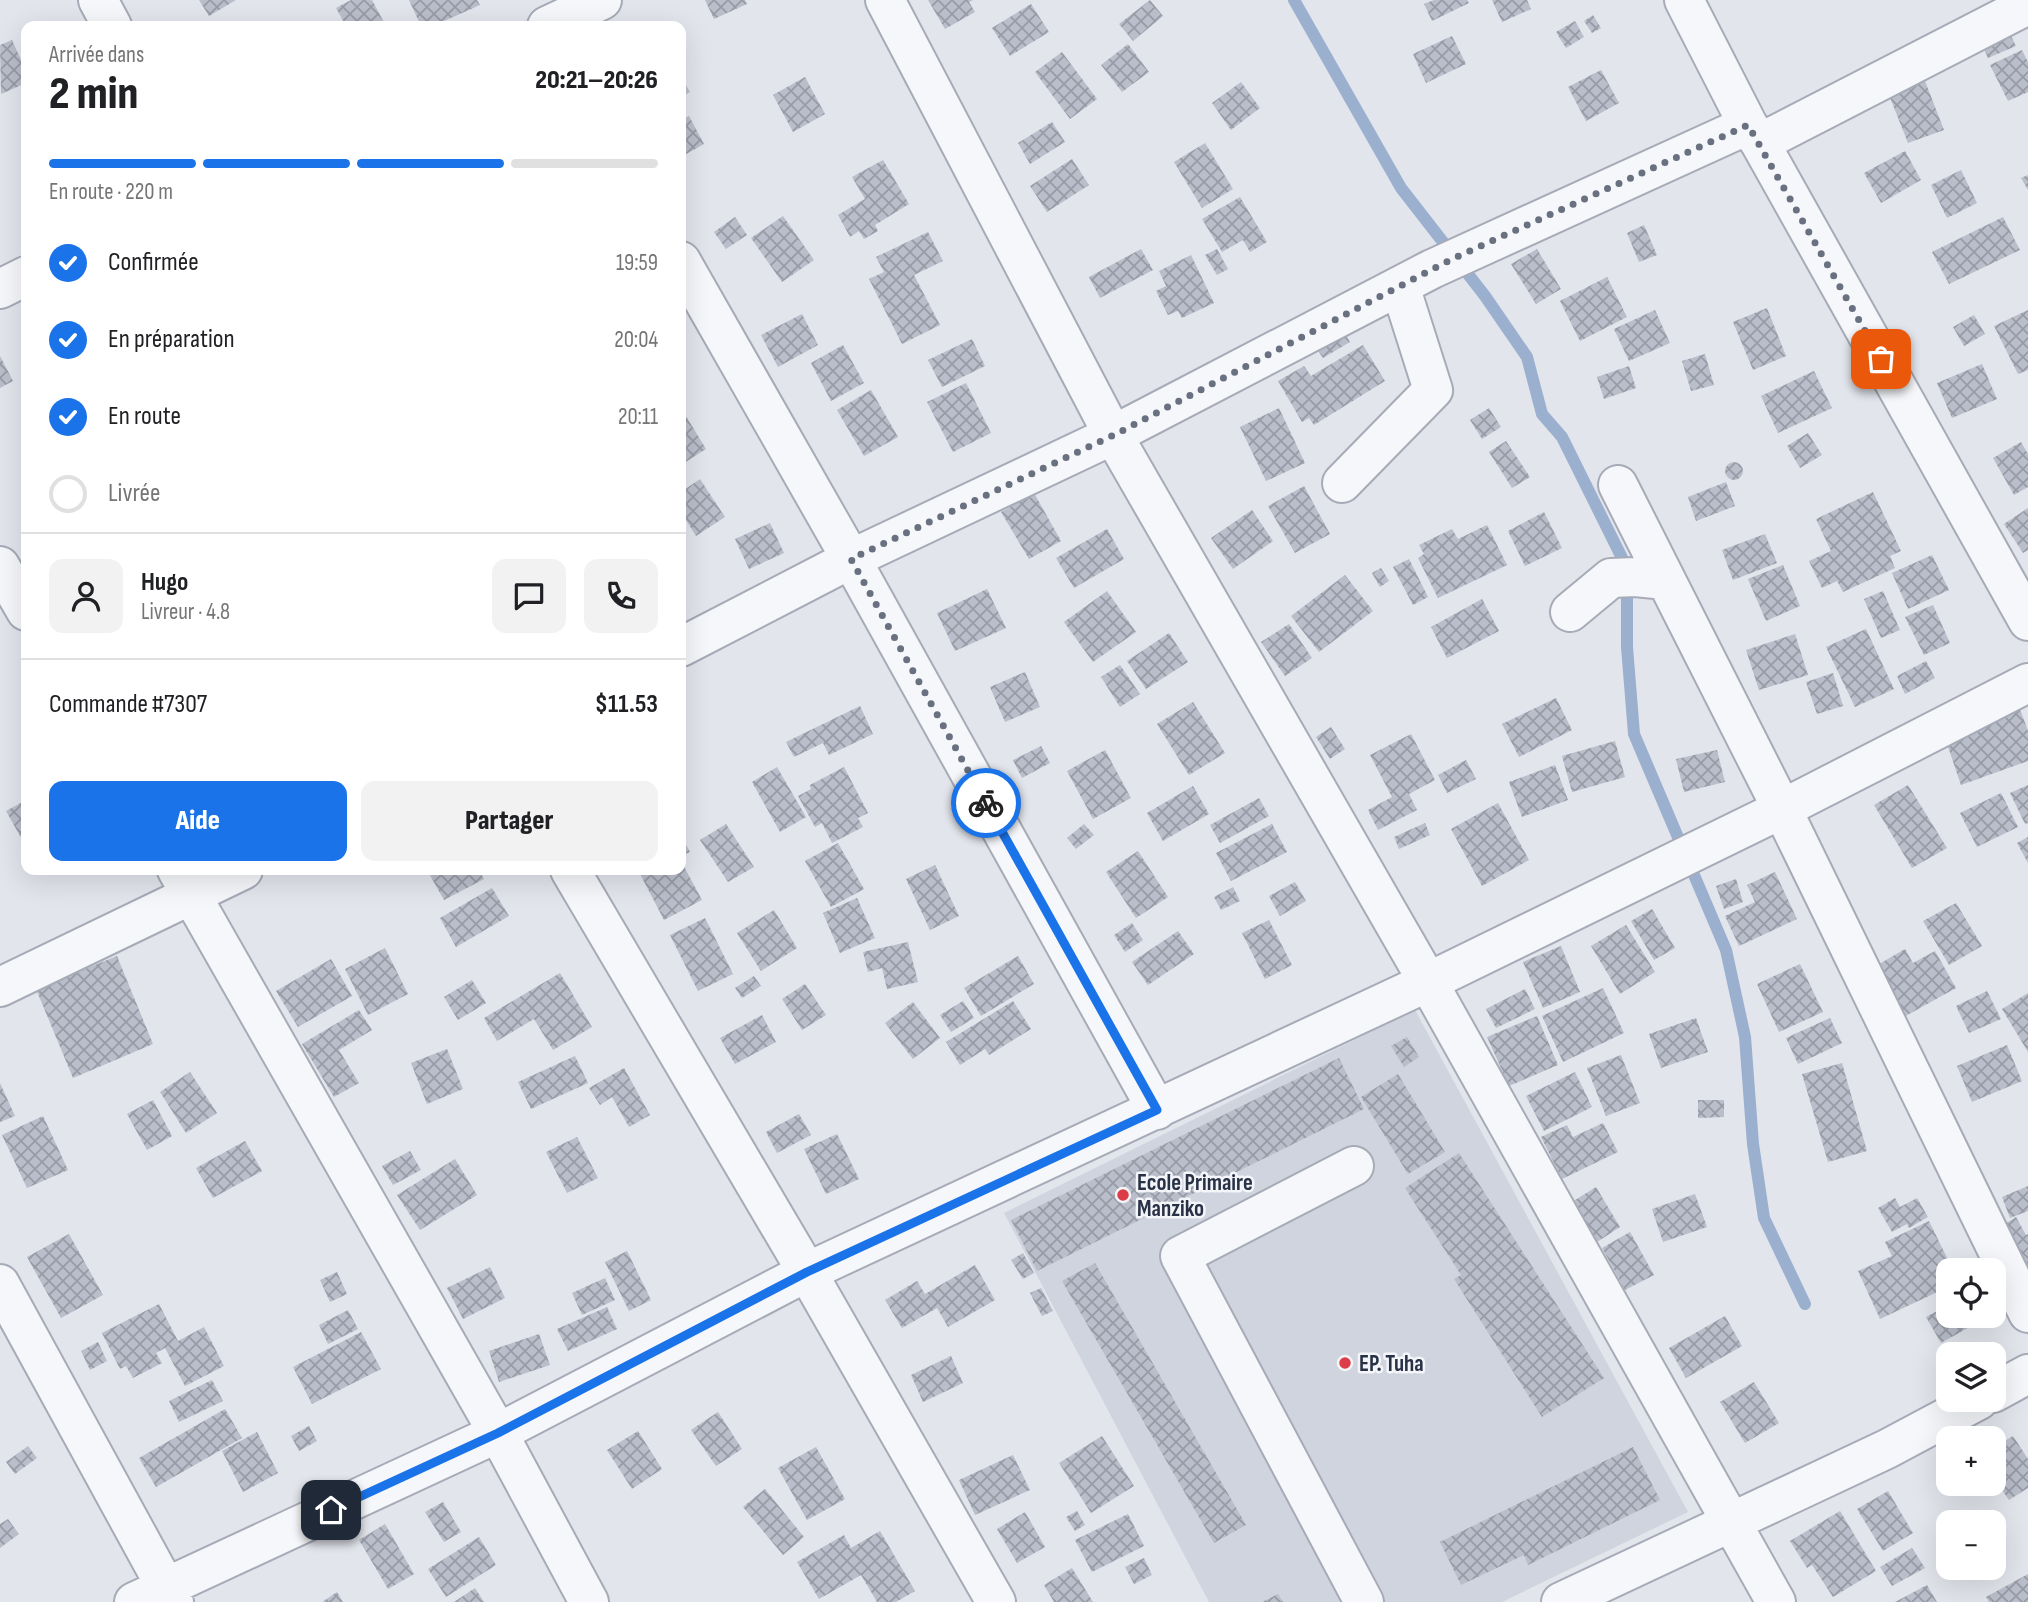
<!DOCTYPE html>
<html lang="fr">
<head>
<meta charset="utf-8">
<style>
	body { margin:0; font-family:"Sofia Sans Condensed",sans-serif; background:#f2f2f2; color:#202124; height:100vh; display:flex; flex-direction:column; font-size:26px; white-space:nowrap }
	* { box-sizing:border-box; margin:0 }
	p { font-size:23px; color:#757577 }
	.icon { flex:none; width:38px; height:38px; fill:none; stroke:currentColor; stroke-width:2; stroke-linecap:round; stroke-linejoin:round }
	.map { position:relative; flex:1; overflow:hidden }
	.panel { position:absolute; left:21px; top:21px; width:665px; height:854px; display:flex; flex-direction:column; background:#fff; border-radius:14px; box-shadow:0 7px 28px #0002 }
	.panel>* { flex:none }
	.controls { position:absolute; left:1936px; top:1258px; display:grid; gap:14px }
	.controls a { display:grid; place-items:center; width:70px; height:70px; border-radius:14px; background:#fff; box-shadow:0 7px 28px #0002; font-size:35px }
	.pin { position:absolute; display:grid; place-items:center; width:60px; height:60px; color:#fff; margin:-30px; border-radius:14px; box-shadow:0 4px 10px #0006 }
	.courier { position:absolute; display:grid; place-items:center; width:70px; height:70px; margin:-35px; border:5px solid #1a73e8; border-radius:50%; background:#fff; color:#222; box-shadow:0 2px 9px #0007 }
	.head em { font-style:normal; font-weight:800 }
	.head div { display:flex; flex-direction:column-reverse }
	.head { display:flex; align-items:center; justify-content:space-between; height:119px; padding:0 28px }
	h1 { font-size:46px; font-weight:800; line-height:52px }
	.bar { display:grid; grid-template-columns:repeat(4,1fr); gap:10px 7px; align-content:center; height:84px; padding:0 28px }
	.bar i { height:9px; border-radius:5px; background:#e0e0e0 }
	.bar .selected { background:#1a73e8 }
	.bar p { grid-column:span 4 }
	.line { display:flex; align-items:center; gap:18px; padding:0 28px; border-top:2px solid #e0e0e0 }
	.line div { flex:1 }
	.round { display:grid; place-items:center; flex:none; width:74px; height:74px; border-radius:14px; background:#f2f2f2 }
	ol { padding:0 28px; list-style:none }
	li { display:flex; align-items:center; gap:21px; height:77px }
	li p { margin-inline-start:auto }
	li .icon { padding:7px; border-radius:50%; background:#1a73e8; color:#fff; stroke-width:4 }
	li:last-child { color:#757577 }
	li i { width:38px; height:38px; border:4px solid #e0e0e0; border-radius:50% }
	.button { display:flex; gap:14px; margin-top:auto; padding:14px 28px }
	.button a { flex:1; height:80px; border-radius:14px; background:#1a73e8; color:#fff; font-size:28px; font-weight:800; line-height:80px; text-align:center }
	.button a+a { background:#f2f2f2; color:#202124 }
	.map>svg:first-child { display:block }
	.built { fill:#d0d4de }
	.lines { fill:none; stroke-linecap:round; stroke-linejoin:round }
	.stream { stroke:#9bb0cf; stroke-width:12 }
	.building { fill:url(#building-cross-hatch) }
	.minor-casing { stroke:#a6abb7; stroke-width:42 }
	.minor { stroke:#f6f7fa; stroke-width:38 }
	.done { stroke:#697080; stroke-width:7; stroke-dasharray:0 12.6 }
	.route { stroke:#1a73e8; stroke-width:9 }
	.poi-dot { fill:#db3e48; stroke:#f3f5f9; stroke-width:2.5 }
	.labels { text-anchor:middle; stroke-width:5; stroke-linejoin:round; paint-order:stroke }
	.poi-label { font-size:23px; font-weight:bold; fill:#283146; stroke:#f3f5f9; text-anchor:start }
</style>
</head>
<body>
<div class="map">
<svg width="2028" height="1602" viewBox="0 0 2028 1602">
	<defs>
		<pattern id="building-cross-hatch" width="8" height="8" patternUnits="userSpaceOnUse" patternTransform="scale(1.75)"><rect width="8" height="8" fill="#b9beca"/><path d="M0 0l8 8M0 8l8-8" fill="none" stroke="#969ba6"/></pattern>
	</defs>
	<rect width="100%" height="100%" fill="#e2e5ec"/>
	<path class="built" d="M1415,1010l273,502 -186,90h-293l-205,-389z"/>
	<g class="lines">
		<path class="stream" d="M1294,0l107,188 84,108 42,61 15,57 20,23 65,131v79l7,87 92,216 19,87 8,107 11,74 41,86"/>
	</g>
	<path class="building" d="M199,0h37l-27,16z
		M351,0h21l14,26h-40l-10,-18z
		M409,0h68l3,5 -47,21h-12z
		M705,0h40l2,4 -33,15z
		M928,0h45l-4,2 6,10 -30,17z
		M1150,0l13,16 -30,25 -14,-17z
		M1434,0h33l2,3 -37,18 -8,-17z
		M1492,0h35l4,9 -29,13z
		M1031,4l18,28 -39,24 -18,-28z
		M1593,15l8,13 -9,5 -8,-12z
		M1575,21l9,16 -18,11 -10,-16z
		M2007,28l9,18 -28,12 -8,-18z
		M1452,36l14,28 -40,19 -13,-29z
		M12,40l14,31v12l-25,11 -1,-49z
		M1128,44l21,28 -27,20 -21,-27z
		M2022,50l6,12v30l-20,9 -18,-36z
		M1062,52l35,47 -27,20 -35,-47z
		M1601,70l18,33 -33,18 -18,-34z
		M681,77l9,15 -9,5z
		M805,77l20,37 -32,18 -20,-37z
		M1925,81l19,49 -36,13 -19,-48z
		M1241,82l19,26 -29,22 -19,-27z
		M689,116l15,28 -23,13v-37z
		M1052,122l13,20 -35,22 -12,-21z
		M1205,143l28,46 -31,19 -28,-46z
		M1905,151l16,29 -40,23 -17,-30z
		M1072,159l17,26 -42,27 -17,-26z
		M883,160l26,44 -34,21 3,6 -14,8 -5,-8 -9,6 -12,-22 27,-16 -13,-22z
		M1961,170l16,33 -30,15 -16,-33z
		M2028,175v15l-7,-12z
		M1240,197l27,45 -17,10 -7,-12 -21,12 -20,-33z
		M783,216l31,44 -32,22 -31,-44z
		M735,217l12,18 -21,14 -12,-17z
		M2003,217l17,33 -71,34 -17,-32z
		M1644,225l13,30 -18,7 -12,-29z
		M928,232l15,29 -29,14 26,50 -38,19 -33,-65 15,-7 -8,-15z
		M1141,249l12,21 -53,28 -11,-21z
		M1217,249l11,20 -11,6 -12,-20z
		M1537,249l24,40 -25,15 -25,-40z
		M1191,255l23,48 -32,15 -4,-7 -10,4 -12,-24 10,-5 -7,-15z
		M1607,277l20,40 -47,24 -20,-40z
		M1767,308l19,48 -33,14 -20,-48z
		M1655,310l15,33 -41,18 -15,-32z
		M2028,310v60l-10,4 -24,-48z
		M802,314l16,31 -40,22 -17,-32z
		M1974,315l11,19 -21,12 -11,-19z
		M1341,327l9,15 -27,16 -10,-15z
		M972,339l13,27 -43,21 -14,-27z
		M843,345l21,38 -33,18 -20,-38z
		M1363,345l22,36 -71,44 -5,-7 -7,4 -24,-41 26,-15 7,10z
		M1705,354l9,31 -23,6 -9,-30z
		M0,356l13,25 -13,7z
		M1982,364l15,35 -45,19 -15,-35z
		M1629,366l7,22 -32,11 -7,-22z
		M1814,371l18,37 -54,25 -17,-37z
		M966,383l25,50 -38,19 -26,-50z
		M871,390l27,47 -34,19 -27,-46z
		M681,408l25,41 -25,16z
		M1279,408l26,55 -39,18 -26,-54z
		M1489,408l12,19 -19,12 -12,-19z
		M1808,433l14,22 -22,13 -13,-22z
		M1506,441l24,36 -18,11 -23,-36z
		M2021,442l7,12v33l-14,8 -21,-37z
		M1725 471a9 9 0 1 1 18 0a9 9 0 1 1-18 0Z
		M700,479l25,38 -29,19 -15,-24v-20z
		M1726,482l9,24 -39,15 -8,-24z
		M1304,486l26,48 -35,19 -27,-47z
		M1873,492l28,59 -11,5 5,12 -52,24 -6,-11 -15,7 -13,-27 22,-10 -15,-32z
		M1034,493l27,48 -32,18 -28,-47z
		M2028,508v42l-5,3 -19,-29z
		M1252,510l21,31 -40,28 -22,-31z
		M1544,512l18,36 -37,18 -17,-35z
		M770,523l14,30 -35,16 -14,-30z
		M1487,525l20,40 -69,33 -20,-40 6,-4 -5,-9 33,-16 6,10z
		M1107,529l17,30 -50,29 -18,-30z
		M1765,534l12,29 -44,17 -11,-30z
		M1932,555l17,35 -41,19 -16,-36z
		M1409,559l19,38 -15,8 -20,-38z
		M1783,565l17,41 -34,15 -18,-42z
		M1381,568l8,13 -9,6 -8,-14z
		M1345,575l28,36 -54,41 -28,-36z
		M987,589l19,39 -51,23 -18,-38z
		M1107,591l29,41 -43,30 -29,-40z
		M1883,591l17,39 -19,8 -17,-39z
		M1482,599l17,32 -52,27 -16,-31z
		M1933,605l17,38 -26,12 -19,-38z
		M1289,624l23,34 -27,18 -24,-34z
		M1866,629l28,60 -39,18 -29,-60z
		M1169,633l19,29 -42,27 -19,-28z
		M1795,634l13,41 -49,15 -13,-40z
		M1926,661l9,17 -30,16 -8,-18z
		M1120,665l20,29 -20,13 -19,-30z
		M1025,672l15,35 -35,15 -15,-35z
		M1833,673l10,33 -26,8 -11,-32z
		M1556,698l16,32 -53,27 -17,-33z
		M1193,702l32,51 -36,22 -32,-51z
		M860,706l13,28 -44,21 -6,-12 -29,14 -8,-15z
		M2020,709l8,22v30l-67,24 -17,-50z
		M1331,727l14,22 -15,10 -14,-22z
		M1411,734l24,46 -26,14 8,16 -39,20 -10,-20 24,-13 -22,-42z
		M1615,741l10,36 -53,15 -10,-36z
		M1041,746l9,17 -28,15 -9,-18z
		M1105,750l26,48 -38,21 -26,-48z
		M1717,750l8,32 -41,10 -8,-33z
		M1466,760l10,19 -29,14 -9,-18z
		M1555,765l13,35 -46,17 -13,-35z
		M777,767l29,50 -26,15 -28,-50z
		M844,767l24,46 -10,5 5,9 -31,16 -10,-20 -7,4 -17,-31 13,-7 -1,-4z
		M1908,785l39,63 -35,20 -38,-63z
		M2028,785v38l-3,1 -15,-31z
		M1193,786l16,28 -46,27 -16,-28z
		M2001,793l17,34 -41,20 -17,-34z
		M1259,798l10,18 -49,27 -10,-18z
		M26,800v41l-2,2 -18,-32z
		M1498,803l31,57 -47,26 -31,-57z
		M1425,823l5,12 -31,14 -5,-12z
		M726,824l28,43 -26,15 -28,-42z
		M1084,824l10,11 -18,14 -9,-11z
		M1272,824l15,28 -56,29 -15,-28z
		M681,835l9,17 -9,4z
		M2028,837v26l-11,-20z
		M838,843l26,46 -33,18 -26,-46z
		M1138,851l30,46 -32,21 -30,-46z
		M681,861l21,39 -38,20 -26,-50h43z
		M935,865l24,51 -29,14 -24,-51z
		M427,870h52l5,9 -40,21z
		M1775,872l22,47 -58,27 -14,-30 30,-14 -8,-17z
		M1736,879l7,23 -19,7 -8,-23z
		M1295,882l11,19 -26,15 -11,-20z
		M1233,887l7,14 -19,9 -7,-13z
		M492,888l17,28 -53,31 -16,-29z
		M857,898l18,40 -35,15 -17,-40z
		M1956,903l26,43 -33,19 -26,-44z
		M1652,909l23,39 -21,12 -23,-39z
		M774,910l23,38 -36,23 -24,-38z
		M705,918l28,56 -35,17 -28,-56z
		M1269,920l23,45 -27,14 -23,-46z
		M1132,923l11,17 -18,12 -11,-17z
		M1626,925l29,47 -35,22 -29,-48z
		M1178,931l16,23 -46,31 -16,-23z
		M908,942l10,40 -31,7 -5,-21 -14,4 -5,-20z
		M1561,946l19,46 -37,16 -20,-46z
		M385,948l23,46 -40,21 -23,-46z
		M1905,949l8,14 22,-12 21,37 -54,30 -28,-51z
		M117,956l36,88 -80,34 -37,-89z
		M1018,956l16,28 -53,32 -17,-28z
		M331,959l21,37 -54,31 -22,-36z
		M1800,964l23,48 -44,20 -22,-48z
		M560,973l32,54 -39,23 -19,-31 -37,22 -13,-23z
		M754,976l7,10 -19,12 -7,-10z
		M472,980l14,23 -28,17 -14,-23z
		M805,984l21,31 -24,15 -20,-31z
		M1603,988l21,45 -61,29 -21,-46z
		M1525,989l10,20 -39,19 -10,-19z
		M1987,991l14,28 -32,14 -13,-27z
		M2028,993v59l-26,-43z
		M963,1001l11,17 -23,14 -11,-17z
		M1013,1001l18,28 -42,26 -4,-6 -25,16 -14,-23z
		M913,1002l27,36 -27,21 -28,-36z
		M359,1010l13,20 -33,20 20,33 -25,14 -32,-53z
		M762,1015l14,27 -41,22 -15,-26z
		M1537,1016l21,49 -49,21 -22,-49z
		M1696,1018l12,34 -47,16 -12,-34z
		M1830,1018l12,25 -44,21 -12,-26z
		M1407,1037l12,20 -15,10 -13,-21z
		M2007,1045l15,36 -50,21 -15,-36z
		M447,1049l16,40 -36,15 -16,-41z
		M1621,1055l19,48 -34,13 -19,-48z
		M575,1056l13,27 -57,26 -13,-27z
		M1339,1058l25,51 -327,162 -26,-51z
		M1842,1063l25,88 -39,11 -26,-88z
		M624,1068l26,47 -21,12 -17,-30 -12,8 -11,-17z
		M190,1072l27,41 -31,20 -26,-41z
		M1575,1072l17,35 -48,24 -18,-35z
		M1398,1074l47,78 -37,22 -47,-77z
		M0,1083l15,33 -15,6z
		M153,1100l19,36 -25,14 -20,-36z
		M1698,1100h26v17l-26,1z
		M799,1114l12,21 -34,18 -11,-21z
		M43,1116l25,54 -41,18 -25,-53z
		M1603,1123l15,29 -56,27 -21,-42 26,-12 6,12z
		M837,1134l22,45 -33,15 -22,-45z
		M577,1137l21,41 -31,15 -21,-41z
		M245,1141l17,30 -49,27 -17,-30z
		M410,1151l11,19 -28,15 -11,-19z
		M1459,1153l145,225 -62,39 -88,-138 7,-4 -56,-87z
		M455,1159l22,36 -57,35 -23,-35z
		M2028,1186v25l-18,7 -8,-21z
		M1596,1187l24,40 -23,15 -25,-40z
		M1695,1194l12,33 -44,15 -11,-33z
		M1895,1198l5,9 17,-9 11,19 -19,11 -2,-4 -15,8 -14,-24z
		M2016,1217l10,18 2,-1v43l-28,-50z
		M1929,1221l24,49h-5v17l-68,32 -22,-48 34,-15 -7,-14z
		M1630,1232l24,43 -29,15 -23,-42z
		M69,1234l34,61 -42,23 -34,-61z
		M627,1251l24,49 -22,11 -24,-49z
		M1023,1253l11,20 -11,6 -12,-19z
		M1095,1263l151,262 -32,18 -152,-262z
		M975,1265l20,35 -47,27 -11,-19 -35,20 -17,-28 32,-19 8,13z
		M490,1267l15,31 -42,21 -16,-31z
		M337,1272l10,22 -17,8 -10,-22z
		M605,1278l10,22 -33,15 -10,-22z
		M1041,1288l12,23 -11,5 -12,-23z
		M159,1304l19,37 26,-14 20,39 -39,20 -20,-38 -9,5 6,10 -29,15 -7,-12 -6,3 -18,-36z
		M1948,1305v11h19l6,9 -32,18 -15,-26z
		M607,1307l10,22 -49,22 -11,-22z
		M348,1310l10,19 -30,15 -9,-19z
		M1725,1316l17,30 -56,32 -17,-30z
		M361,1332l20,37 -69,35 -19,-37z
		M539,1334l11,31 -51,17 -10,-31z
		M98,1342l9,19 -17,9 -9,-19z
		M951,1356l12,27 -40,19 -12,-27z
		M212,1380l11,21 -44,21 -10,-21z
		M1754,1382l25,41 -34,20 -25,-41z
		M225,1409l17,29 -86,49 -17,-29z
		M718,1412l24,37 -26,17 -25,-36z
		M309,1426l8,15 -18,10 -8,-15z
		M638,1431l24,38 -30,20 -25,-39z
		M257,1432l21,41 -35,19 -21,-41z
		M1102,1436l32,50 -43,27 -32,-50z
		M2013,1436l15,23v29l-19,12 -16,-23v-29z
		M28,1446l9,12 -22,16 -9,-12z
		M816,1447l29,52 -38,21 -29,-52z
		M1633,1447l27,53 -132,65 -4,-10 -63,30 -21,-43z
		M1013,1455l17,35 -55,25 -16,-35z
		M765,1489l39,48 -21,18 -40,-48z
		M1888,1491l25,42 -30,18 -26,-42z
		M443,1502l18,30 -17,10 -19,-30z
		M1077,1511l8,14 -10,6 -9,-14z
		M1840,1511l36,60 -43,26 -21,-32 -5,3 -17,-27z
		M1025,1512l20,35 -28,16 -20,-34z
		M1128,1514l16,32 -52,26 -17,-32z
		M8,1519l11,15 -19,14v-24z
		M385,1524l29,50 -26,15 -29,-49z
		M880,1531l35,60 -19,11h-19l-16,-27 -42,24 -22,-37 47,-27 7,13z
		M479,1537l17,28 -50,32 -18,-28z
		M1912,1548l13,20 -33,18 -12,-19z
		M1144,1558l8,17 -18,9 -9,-17z
		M1072,1568l21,34h-39l-10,-17z
		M2028,1574v28h-39l-3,-5z
		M1927,1585l10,17h-42z
		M475,1588l9,14h-30z
		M337,1592l6,10h-21z
		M1278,1594l5,8h-21z"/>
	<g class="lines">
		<g class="minor-casing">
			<path id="minor" d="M98,0l14,26
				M885,0l228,435 315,547 348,620
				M1684,0l64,125 12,18 268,478
				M547,26l55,-26
				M1760,143l268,-138
				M681,261l170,298 306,551
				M0,289l26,-13
				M1342,483l91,-93 -33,-104
				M1618,485l164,324 246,504
				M0,566l26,45
				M1570,612l41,-34 24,-1 31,3
				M681,647l170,-88 262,-124 319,-166 316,-144
				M177,870l321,563 91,169
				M570,870l237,402 189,330
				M0,987l243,-117
				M1354,1166l-174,90 184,346
				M0,1284l174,318
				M1993,1393l35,-19
				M134,1602l364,-169 309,-161 621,-290 354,-173 246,-126
				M1561,1602l326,-153 92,-49"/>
		</g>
		<use href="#minor" class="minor"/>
	</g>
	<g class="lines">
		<path class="done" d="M986,803l-135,-244 263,-124 338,-176 296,-134 133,234"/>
		<path class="route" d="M331,1510l167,-77 309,-161 350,-162 -171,-307"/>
	</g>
	<g class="poi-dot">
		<circle cx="1123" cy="1195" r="7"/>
		<circle cx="1345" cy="1363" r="7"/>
	</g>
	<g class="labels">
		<g class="poi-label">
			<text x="1137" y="1190">Ecole Primaire<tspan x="1137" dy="26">Manziko</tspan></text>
			<text x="1359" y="1371">EP. Tuha</text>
		</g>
	</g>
</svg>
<div class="controls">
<a><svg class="icon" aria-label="locate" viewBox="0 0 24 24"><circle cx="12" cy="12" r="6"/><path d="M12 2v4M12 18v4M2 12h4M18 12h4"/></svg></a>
<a><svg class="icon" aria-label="layers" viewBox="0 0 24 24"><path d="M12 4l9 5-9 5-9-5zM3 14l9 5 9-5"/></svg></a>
<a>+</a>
<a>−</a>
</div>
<div class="pin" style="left:1881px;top:359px;background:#ea580c"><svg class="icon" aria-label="bag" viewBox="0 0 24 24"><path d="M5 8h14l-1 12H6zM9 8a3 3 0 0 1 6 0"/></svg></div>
<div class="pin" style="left:331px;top:1510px;background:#1f2937"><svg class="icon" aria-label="home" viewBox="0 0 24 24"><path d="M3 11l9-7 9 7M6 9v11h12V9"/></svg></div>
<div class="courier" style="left:986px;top:803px"><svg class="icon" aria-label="bike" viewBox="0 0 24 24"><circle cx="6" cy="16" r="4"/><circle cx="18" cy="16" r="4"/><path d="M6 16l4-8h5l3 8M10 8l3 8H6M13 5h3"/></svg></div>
<section class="panel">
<div class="head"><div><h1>2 min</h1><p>Arrivée dans</p></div><em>20:21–20:26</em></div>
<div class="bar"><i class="selected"></i><i class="selected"></i><i class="selected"></i><i></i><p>En route · 220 m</p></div>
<ol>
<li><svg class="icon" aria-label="check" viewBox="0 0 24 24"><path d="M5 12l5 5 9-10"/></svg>Confirmée<p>19:59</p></li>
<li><svg class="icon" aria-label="check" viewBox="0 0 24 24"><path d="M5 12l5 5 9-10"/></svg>En préparation<p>20:04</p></li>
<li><svg class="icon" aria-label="check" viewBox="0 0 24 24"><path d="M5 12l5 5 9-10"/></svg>En route<p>20:11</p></li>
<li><i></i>Livrée</li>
</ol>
<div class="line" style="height:126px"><a class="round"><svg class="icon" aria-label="person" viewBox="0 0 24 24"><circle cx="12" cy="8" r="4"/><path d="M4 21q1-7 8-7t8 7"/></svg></a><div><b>Hugo</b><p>Livreur · 4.8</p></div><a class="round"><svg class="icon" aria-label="chat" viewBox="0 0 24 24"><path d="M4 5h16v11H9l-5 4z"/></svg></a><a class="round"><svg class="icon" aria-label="phone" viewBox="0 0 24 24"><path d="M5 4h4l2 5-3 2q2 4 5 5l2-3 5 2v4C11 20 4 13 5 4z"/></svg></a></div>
<div class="line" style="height:91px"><div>Commande #7307</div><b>$11.53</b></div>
<div class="button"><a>Aide</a><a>Partager</a></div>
</section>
</div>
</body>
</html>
